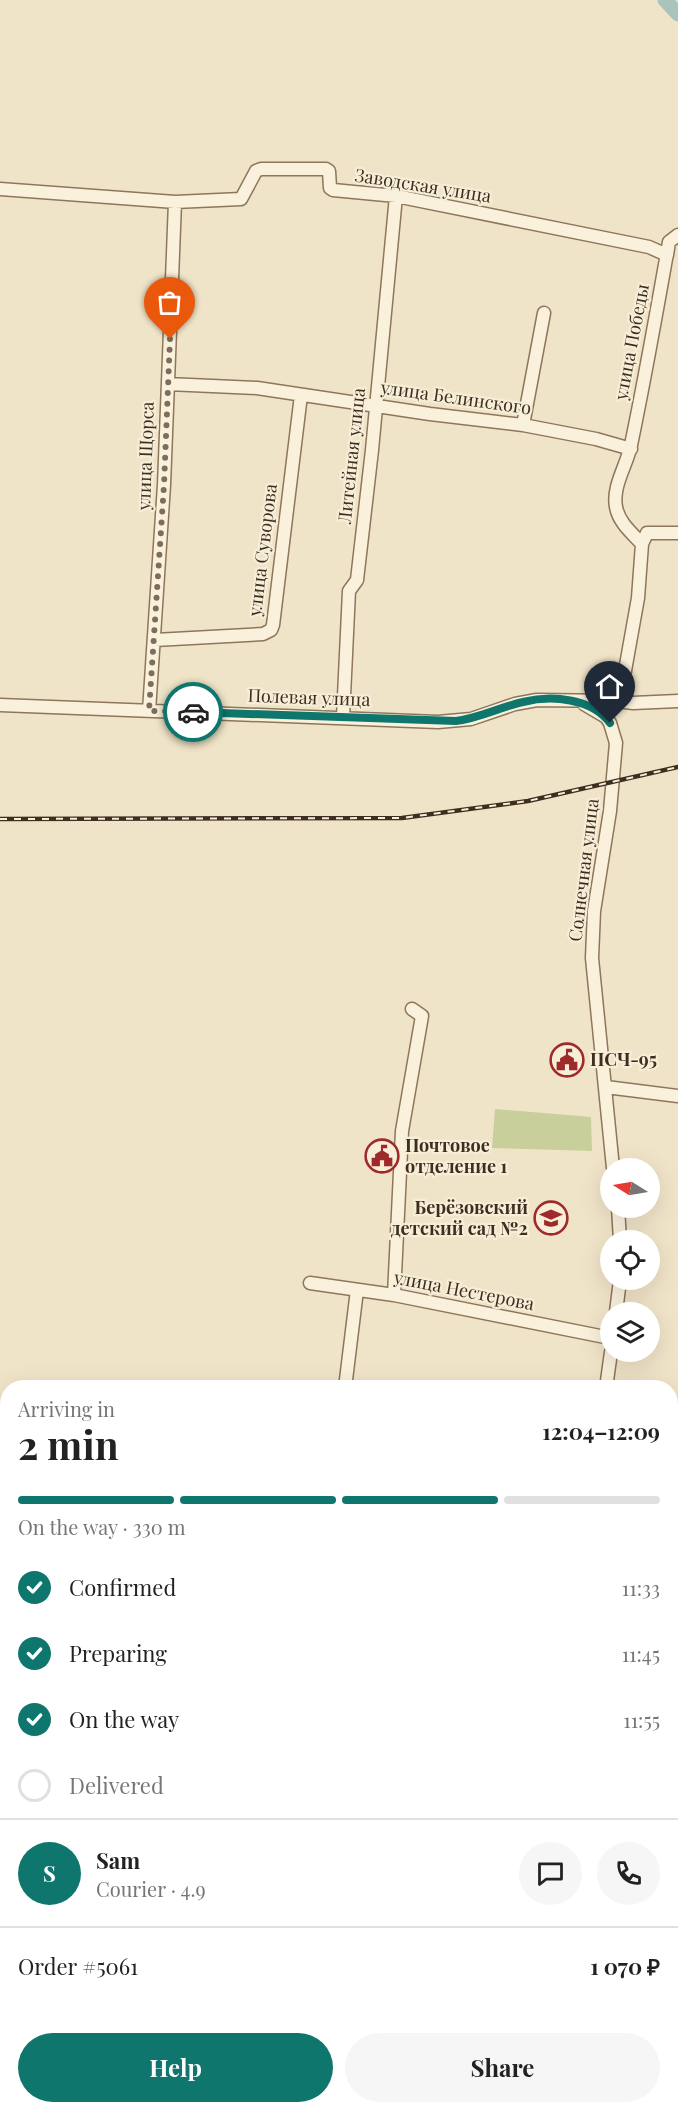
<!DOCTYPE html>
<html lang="en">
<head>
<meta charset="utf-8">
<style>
	body { margin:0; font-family:"Playfair Display",serif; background:#f6f6f6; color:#222; height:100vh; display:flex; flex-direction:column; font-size:22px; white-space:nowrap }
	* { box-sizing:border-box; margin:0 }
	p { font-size:20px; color:#767676 }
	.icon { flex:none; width:33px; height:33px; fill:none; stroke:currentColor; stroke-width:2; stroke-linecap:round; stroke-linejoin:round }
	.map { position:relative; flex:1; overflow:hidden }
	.side { position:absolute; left:0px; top:1380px; width:678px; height:734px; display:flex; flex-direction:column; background:#fff; border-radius:24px 24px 0 0; box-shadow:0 6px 24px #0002 }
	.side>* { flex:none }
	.needle { width:39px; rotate:281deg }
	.controls { position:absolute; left:600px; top:1158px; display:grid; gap:12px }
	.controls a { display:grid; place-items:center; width:60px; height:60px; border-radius:50%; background:#fff; box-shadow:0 6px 24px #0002; font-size:30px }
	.pin { position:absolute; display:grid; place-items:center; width:51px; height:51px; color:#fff; margin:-62px -26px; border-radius:50% 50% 50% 0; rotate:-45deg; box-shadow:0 0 6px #0007 }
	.pin .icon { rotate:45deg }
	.courier { position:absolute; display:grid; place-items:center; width:60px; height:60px; margin:-30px; border:4px solid #0f766e; border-radius:50%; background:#fff; color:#222; box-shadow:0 2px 8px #0007 }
	.headline em { font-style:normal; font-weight:700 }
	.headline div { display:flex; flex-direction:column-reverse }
	.headline { display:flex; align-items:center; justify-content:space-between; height:102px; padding:0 18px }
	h1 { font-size:39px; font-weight:700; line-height:45px }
	.bar { display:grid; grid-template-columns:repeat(4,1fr); gap:9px 6px; align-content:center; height:72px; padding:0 18px }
	.bar i { height:8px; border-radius:4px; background:#e0e0e0 }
	.bar .on { background:#0f766e }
	.bar p { grid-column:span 4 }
	.line { display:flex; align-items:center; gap:15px; padding:0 18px; border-top:2px solid #e0e0e0 }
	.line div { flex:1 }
	.round { display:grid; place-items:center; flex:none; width:63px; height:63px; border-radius:32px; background:#f6f6f6 }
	ol { padding:0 18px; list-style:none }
	li { display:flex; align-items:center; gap:18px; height:66px }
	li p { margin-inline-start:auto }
	li .icon { padding:6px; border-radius:50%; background:#0f766e; color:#fff; stroke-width:4 }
	li:last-child { color:#767676 }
	li i { width:33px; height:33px; border:3px solid #e0e0e0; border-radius:50% }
	.primary-button { display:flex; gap:12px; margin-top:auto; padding:12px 18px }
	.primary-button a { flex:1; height:69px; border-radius:36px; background:#0f766e; color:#fff; font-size:24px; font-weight:700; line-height:69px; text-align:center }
	.primary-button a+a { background:#f6f6f6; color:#222 }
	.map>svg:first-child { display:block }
	.green { fill:#c9cf9b }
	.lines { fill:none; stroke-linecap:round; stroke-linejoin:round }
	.river { stroke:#a9c4bc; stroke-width:15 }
	.minor-casing { stroke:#8d765c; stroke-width:15 }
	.minor { stroke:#faf1dc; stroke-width:12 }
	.rail-casing { stroke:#3d2e20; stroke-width:4.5 }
	.rail { stroke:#f7eed8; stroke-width:2; stroke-dasharray:7; stroke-linecap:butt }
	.done { stroke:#7c6e5b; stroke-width:6; stroke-dasharray:0 10.8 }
	.route { stroke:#0f766e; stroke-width:8 }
	.labels { text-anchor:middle; stroke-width:4.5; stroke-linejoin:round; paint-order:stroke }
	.street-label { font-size:18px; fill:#3d2e20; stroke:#f7eed8 }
	.poi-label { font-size:18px; font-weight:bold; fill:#3d2e20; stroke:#f7eed8; text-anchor:start }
</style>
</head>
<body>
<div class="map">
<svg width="678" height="2113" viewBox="0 0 678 2113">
	<rect width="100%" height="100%" fill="#f0e4c8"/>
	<path class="green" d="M495,1109l96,8 1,34 -100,-3z"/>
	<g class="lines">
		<path class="river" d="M665,0l13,14"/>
		<g class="minor-casing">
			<path id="minor" d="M0,189l175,13 66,-3 15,-28 5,-2h65l3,2 1,17 3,2 63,6 253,51 18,8 2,-13 9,-7
				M168,384l89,4 173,26 93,11 73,14 35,10
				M523,425l21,-112
				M642,544l5,-11h31
				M155,640l108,-6 8,-4 2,-5 28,-230
				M617,701l16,2 45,-2
				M584,704l22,13 4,6 6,20 -6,68 -16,100 -2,47 21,210
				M0,705l438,17 33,-3 44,-15 22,-4 80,1 4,-8 17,-95 4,-54c-10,-11 -23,-21 -26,-37 -4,-21 11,-42 15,-62 14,-67 26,-135 38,-203
				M149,711l15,-226 11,-283
				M343,717l6,-126 8,-11 15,-130 24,-254
				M606,1087l72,9
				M618,1208l2,32
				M310,1283l84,12 216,43
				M394,1295l8,-164 20,-115 -10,-7
				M616,1312l4,-32
				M345,1388l12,-98
				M606,1388l5,-36
				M530,2113l1,-7"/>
		</g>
		<use href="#minor" class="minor"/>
		<g class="rail-casing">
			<path id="rail" d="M0,819l402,-1 126,-17 150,-34
				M670,1858l8,-35
				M670,2043l8,-42
				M633,2113l1,-7
				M658,2113l1,-7"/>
		</g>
		<use href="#rail" class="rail"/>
	</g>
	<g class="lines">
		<path class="done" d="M170,339l-6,146 -15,226 44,1"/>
		<path class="route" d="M193,712l263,9c24,-3 44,-14 67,-19 28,-7 69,-4 87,21"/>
	</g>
	<defs>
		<g id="civic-ring" transform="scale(1.725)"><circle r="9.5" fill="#f7eed8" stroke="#9e2a2b" stroke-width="1.5"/><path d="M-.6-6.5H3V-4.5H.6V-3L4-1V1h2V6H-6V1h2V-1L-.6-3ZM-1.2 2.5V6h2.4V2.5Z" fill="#9e2a2b"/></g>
		<g id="school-ring" transform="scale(1.725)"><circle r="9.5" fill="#f7eed8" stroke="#9e2a2b" stroke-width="1.5"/><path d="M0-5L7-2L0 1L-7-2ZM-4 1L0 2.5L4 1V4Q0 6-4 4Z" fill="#9e2a2b"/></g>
	</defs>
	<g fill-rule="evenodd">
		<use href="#civic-ring" x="567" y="1060"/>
		<use href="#civic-ring" x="382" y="1156"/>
		<use href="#school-ring" x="551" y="1218"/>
	</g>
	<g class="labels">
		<g class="street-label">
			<text transform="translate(423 186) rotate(9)" y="6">Заводская улица</text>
			<text transform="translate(632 342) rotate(-79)" y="6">улица Победы</text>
			<text transform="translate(456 398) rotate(8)" y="6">улица Белинского</text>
			<text transform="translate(146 456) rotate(-88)" y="6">улица Щорса</text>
			<text transform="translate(352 456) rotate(-84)" y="6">Литейная улица</text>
			<text transform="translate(263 550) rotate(-83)" y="6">улица Суворова</text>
			<text transform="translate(309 698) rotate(2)" y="6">Полевая улица</text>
			<text transform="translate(584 870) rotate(-83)" y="6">Солнечная улица</text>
			<text transform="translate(464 1291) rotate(11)" y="6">улица Нестерова</text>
		</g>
		<g class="poi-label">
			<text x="590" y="1066">ПСЧ-95</text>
			<text x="405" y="1152">Почтовое<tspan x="405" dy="21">отделение 1</tspan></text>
			<text x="528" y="1214" text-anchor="end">Берёзовский<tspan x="528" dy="21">детский сад №2</tspan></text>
		</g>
	</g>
</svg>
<div class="controls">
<a><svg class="needle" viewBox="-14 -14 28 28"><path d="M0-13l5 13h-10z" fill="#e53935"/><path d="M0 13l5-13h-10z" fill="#767676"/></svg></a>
<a><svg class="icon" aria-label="locate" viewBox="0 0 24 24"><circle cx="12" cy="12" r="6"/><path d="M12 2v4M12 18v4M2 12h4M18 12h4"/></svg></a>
<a><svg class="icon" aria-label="layers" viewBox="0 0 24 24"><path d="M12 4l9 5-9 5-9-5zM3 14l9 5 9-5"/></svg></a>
</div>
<div class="pin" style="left:170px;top:339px;background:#ea580c"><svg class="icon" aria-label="bag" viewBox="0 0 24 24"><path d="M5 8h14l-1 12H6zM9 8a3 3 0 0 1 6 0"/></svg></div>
<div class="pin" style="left:610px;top:723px;background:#1f2937"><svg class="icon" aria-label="home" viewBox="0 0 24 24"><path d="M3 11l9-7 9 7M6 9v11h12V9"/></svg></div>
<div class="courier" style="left:193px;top:712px"><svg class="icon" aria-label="car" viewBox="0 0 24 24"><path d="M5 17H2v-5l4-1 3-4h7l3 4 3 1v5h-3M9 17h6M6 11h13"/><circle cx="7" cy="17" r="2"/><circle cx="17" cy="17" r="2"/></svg></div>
<section class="side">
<div class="headline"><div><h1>2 min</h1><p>Arriving in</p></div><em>12:04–12:09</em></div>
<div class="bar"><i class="on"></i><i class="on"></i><i class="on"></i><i></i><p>On the way · 330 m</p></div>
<ol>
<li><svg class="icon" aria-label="check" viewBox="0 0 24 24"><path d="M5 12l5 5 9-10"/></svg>Confirmed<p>11:33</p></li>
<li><svg class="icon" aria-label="check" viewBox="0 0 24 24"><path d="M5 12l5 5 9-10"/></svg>Preparing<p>11:45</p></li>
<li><svg class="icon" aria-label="check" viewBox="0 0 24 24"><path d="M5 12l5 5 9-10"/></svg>On the way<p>11:55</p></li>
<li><i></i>Delivered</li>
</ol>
<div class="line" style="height:108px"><b class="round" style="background:#0f766e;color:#fff">S</b><div><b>Sam</b><p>Courier · 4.9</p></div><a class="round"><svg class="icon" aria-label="chat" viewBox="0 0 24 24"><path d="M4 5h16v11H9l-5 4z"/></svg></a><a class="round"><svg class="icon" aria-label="phone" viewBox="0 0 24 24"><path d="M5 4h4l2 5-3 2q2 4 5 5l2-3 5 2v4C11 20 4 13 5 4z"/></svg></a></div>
<div class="line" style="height:78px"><div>Order #5061</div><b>1 070 ₽</b></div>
<div class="primary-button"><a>Help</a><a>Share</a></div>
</section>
</div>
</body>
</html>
